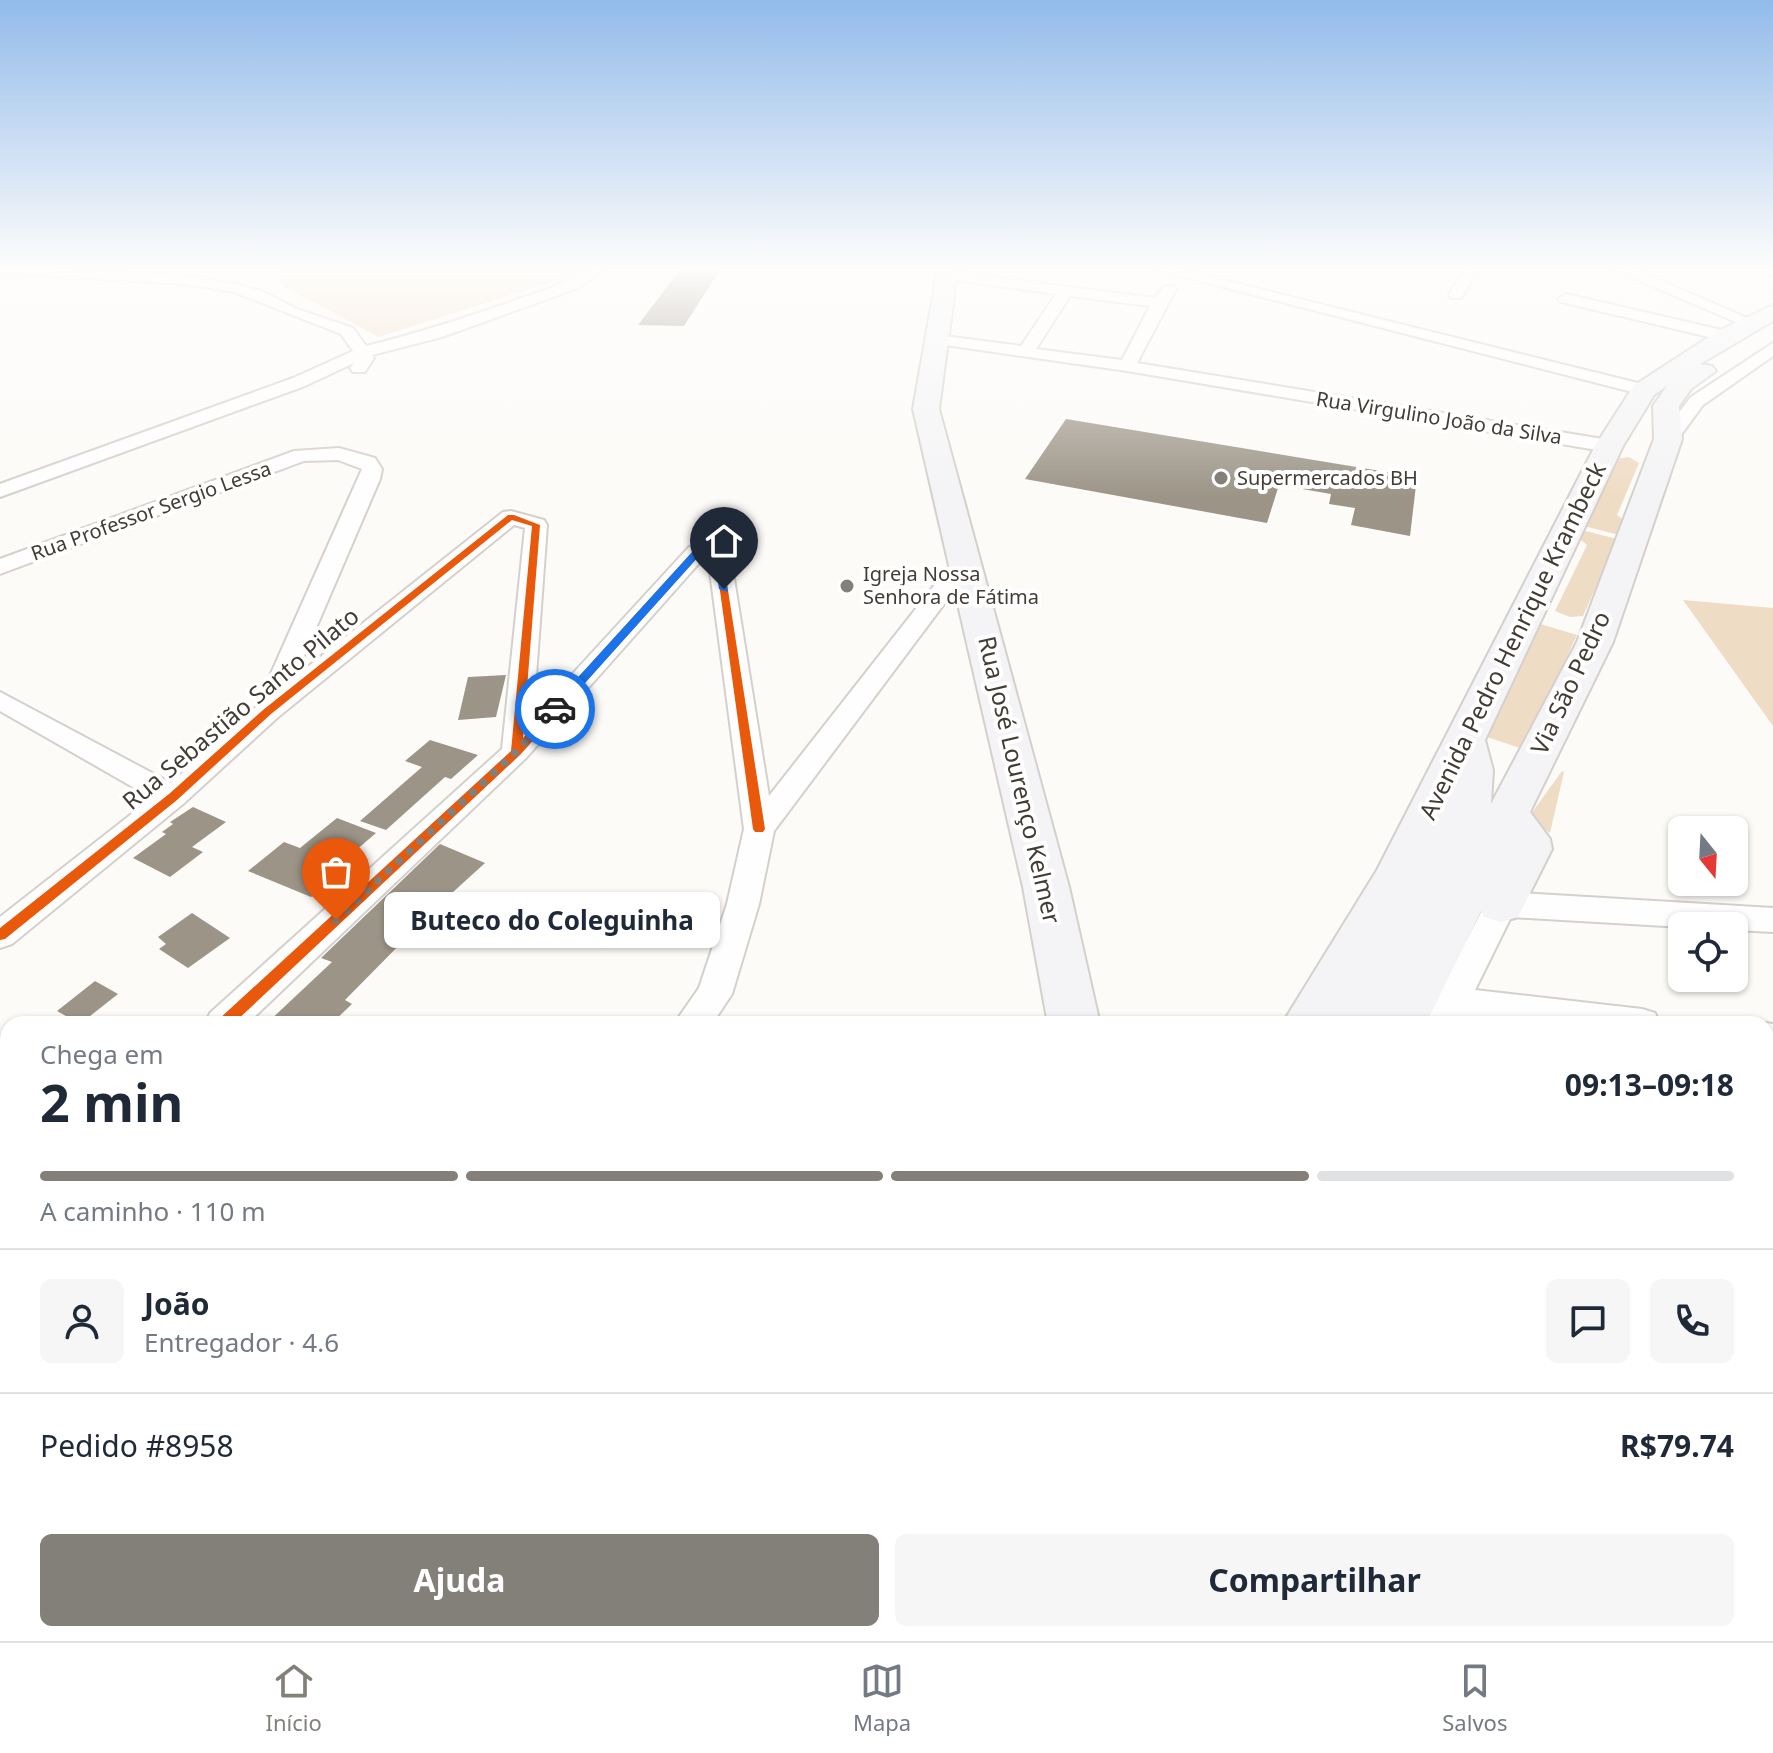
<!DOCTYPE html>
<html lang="pt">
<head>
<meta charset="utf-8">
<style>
	body { margin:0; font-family:"Noto Sans",sans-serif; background:#f6f6f7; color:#1f2937; height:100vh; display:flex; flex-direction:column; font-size:30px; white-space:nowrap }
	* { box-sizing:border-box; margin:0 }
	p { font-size:26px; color:#747a83 }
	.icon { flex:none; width:44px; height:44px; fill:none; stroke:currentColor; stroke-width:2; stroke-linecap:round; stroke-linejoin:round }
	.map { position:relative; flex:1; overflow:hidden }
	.drawer { position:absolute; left:0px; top:1016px; width:1774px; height:626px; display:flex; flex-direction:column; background:#fff; border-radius:24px 24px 0 0; box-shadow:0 2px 6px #0004 }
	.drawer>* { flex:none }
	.needle { width:52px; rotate:162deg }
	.tools { position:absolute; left:1668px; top:816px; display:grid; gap:16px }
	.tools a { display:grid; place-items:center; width:80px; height:80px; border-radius:12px; background:#fff; box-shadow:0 2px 6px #0004; font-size:40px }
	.pin { position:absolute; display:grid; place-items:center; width:68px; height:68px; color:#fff; margin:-82px -34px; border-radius:50% 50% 50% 0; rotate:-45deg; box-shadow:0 0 8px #0007 }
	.pin .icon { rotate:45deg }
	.courier { position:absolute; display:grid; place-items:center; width:80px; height:80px; margin:-40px; border:6px solid #1a73e8; border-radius:50%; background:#fff; color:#222; box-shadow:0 2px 10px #0007 }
	.bubble { position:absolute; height:56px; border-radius:12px; background:#fff; box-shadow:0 2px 6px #0004; font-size:26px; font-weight:700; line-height:56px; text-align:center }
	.summary em { font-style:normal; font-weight:700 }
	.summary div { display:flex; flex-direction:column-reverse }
	.summary { display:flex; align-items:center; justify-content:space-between; height:136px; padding:0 40px }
	h1 { font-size:52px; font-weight:700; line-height:60px }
	.bar { display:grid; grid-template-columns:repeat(4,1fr); gap:12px 8px; align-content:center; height:96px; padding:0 40px }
	.bar i { height:10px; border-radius:6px; background:#e0e1e3 }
	.bar .active { background:#837f79 }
	.bar p { grid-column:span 4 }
	.line { display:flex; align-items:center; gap:20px; padding:0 40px; border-top:2px solid #e0e1e3 }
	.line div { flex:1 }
	.round { display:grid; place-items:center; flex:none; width:84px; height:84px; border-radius:12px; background:#f6f6f7 }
	.action { display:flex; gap:16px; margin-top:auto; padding:16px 40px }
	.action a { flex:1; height:92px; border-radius:12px; background:#837f79; color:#fff; font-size:32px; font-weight:700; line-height:92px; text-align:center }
	.action a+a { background:#f6f6f7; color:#1f2937 }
	.dock { display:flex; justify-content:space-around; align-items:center; height:112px; border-top:2px solid #e0e1e3; background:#fff; font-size:22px; color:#747a83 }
	.dock a { display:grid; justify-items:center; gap:4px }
	.dock .active { color:#837f79 }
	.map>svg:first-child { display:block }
	.green { fill:#efdcc4 }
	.building { fill:#9c9487 }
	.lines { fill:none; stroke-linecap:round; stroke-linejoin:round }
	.street-casing { stroke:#d4d0cb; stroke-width:4 }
	.secondary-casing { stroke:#d4d0cb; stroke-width:4 }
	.street { fill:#fffefe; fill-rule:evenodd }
	.secondary { fill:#f4f4f6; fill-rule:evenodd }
	.cycleway-casing { stroke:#fff; stroke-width:5 }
	.cycleway { fill:#e8590c; fill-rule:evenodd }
	.route { fill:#1a73e8 }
	.done { stroke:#837f79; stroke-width:8; stroke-dasharray:0 14.4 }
	.poi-dot { fill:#837f79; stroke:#fff; stroke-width:3 }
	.labels { text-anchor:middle; stroke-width:8; stroke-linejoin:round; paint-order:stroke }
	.far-street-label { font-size:20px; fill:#423c34; stroke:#fff }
	.far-poi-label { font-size:20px; fill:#423c34; stroke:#fff; text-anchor:start }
	.street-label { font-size:24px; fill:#423c34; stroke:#fff }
</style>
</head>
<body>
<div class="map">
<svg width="1773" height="1641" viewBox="0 0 1773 1641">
	<rect width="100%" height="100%" fill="#fdfbf8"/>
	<path class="green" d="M276,267h304l-7,8 -194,62 -98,-52z
		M1629,457l10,6 -22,52 8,6 -6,14 -39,-10 36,-66z
		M1578,529l39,10 -34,77 -13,1 -15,-6 32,-66 -12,-10z
		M1683,600l90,8v118z
		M1537,623l40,12 -54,114 -42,-14z
		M1562,771l2,1 -14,61 -22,-15z
		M922,1634h111l-4,7h-109z"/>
	<path class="building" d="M679,271h40l-35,55 -46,-1z
		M1066,419l351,58 -7,59 -59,-11 4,-17 -26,-4 2,-10 -52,-9 -12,38 -242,-44z
		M506,675l-10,42 -38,3 10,-43z
		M430,740l48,15 -27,24 -6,-2 -59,53 -26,-9 62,-54 -17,-6z
		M193,807l33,15 -34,25 11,5 -33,25 -37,-19 33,-24 -4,-2 11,-8 -3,-2z
		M337,818l39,15 -36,31 6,3 -35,30 -63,-26 36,-29 16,6z
		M440,844l45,19 -33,30 15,7 -32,30 -14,-7 -76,77 7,4 -21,20h-65l66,-62 -11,-4z
		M192,913l38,25 -42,30 -29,-19 7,-5 -8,-7z
		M95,981l23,13 -38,30 -23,-13z"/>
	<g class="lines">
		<g class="street-casing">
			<path id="street" d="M0,267l185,9 50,8 27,7 35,18 56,19 13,18c61,-15 119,-35 179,-56 22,-8 40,-23 63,-23l-30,21 -136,49 -70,18 2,3 -9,14h-12l-3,-4 4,-5 -49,23 -305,111v-13l293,-106 60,-27 -12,-17 -107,-42 -49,-8 -185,-11z
				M1145,267h26l479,119 3,4 -9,5z
				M1466,267h14l-19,31h-10l-2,-3z
				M1608,267h21l130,56 -8,5 -6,-2z
				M1754,267h19v9z
				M947,271l208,27 9,-12h10l2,3 -39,74 472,77 10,6 -10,6 -482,-81 -196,-28 -2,-3 8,-5 84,11 35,-52 -114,-16 -2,-3zM1070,296l80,10 -28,54 -86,-11z
				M1566,294l160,37 8,5 -8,5 -165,-39 -3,-3z
				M1773,343v13l-70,49 -28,38h-14l-3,-4 33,-42z
				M339,448l36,10 7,11 -2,10 -85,198 208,-165 8,-1 33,9 3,5 -14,192 156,-170c13,-3 34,3 42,13l38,236 189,-241h16l3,5 -203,271 -15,73 -27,90 -20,30h-38l25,-36 28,-84 17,-75 -35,-265 -8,-3 -175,197 -279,266h-42l5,-11 292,-264 23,-221 -11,-3 -237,193 -94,86 -171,140 -12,4v-31l152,-119 -152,-87v-19l171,91 85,-76 106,-238 -24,-9 -34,1 -304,113v-15l294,-108z
				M1501,892l272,16v24l-39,-2v-4l-52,1 -171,-10 -36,73 167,19 13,4 5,11h-143l-56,-7 -4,7h-38l21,-32 50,-97z
				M1766,1023l7,1v30l-7,-1v-29h-3z
				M8,1112v36l-8,3v-36z
				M8,1223v47l-8,3v-46z
				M8,1565v56l-8,3v-56z
				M189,1634h55l-3,7h-55z
				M1509,1634h54v7h-54z"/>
		</g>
		<g class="secondary-casing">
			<path id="secondary" d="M938,267h20l-19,142 130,478 31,137h-52l-25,-137 -110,-478z
				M1773,305v16l-73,43 12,2 4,5 -25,18 -12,17 3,33 -69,203 -83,170 20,27 2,10 -34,68 -17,5 -17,-5 -3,-6 -55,113h-144l95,-154 218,-424 36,-56 4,-5 83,-54zM1667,386l-14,20 1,33 -77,203 -86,162 2,-34 -8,-30 138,-294 31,-51z
				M1773,1286v69l-7,3v-70z
				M822,1634h78l-3,7h-78z
				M1058,1634h78l-3,7h-78z"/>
		</g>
		<use href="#street" class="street"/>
		<use href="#secondary" class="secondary"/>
		<g class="cycleway-casing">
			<path id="cycleway" d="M508,515h6l26,10 -17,213 171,-188h6l23,8 42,271 -2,3h-8l-2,-3 -37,-267 -17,-6 -179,199 -287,269h-17l2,-4 293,-269 21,-225 -20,-6 -241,194 -94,86 -172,139 -5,1v-12l169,-134 94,-84z"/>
		</g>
		<use href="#cycleway" class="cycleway"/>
	</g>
	<linearGradient id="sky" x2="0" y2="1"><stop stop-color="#92bbea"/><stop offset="0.54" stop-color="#fefdfc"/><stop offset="1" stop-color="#fefdfc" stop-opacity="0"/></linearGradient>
	<rect width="1773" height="497" fill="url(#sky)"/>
	<path class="route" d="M694,550l29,8 5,34 -9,-3 -4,-28 -16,-5 -140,156h-8v-5z"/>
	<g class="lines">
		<path class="done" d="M336,920l180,-168 39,-43"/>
	</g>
	<g class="poi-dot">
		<circle cx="1221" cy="478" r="8"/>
		<circle cx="847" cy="586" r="8"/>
	</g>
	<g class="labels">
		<g class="far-street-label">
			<text transform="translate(1439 418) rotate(9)" y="7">Rua Virgulino João da Silva</text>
			<text transform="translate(151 511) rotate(-20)" y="7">Rua Professor Sergio Lessa</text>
		</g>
		<g class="far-poi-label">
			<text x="1237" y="485">Supermercados BH</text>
			<text x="863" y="581">Igreja Nossa<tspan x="863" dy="23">Senhora de Fátima</tspan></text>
		</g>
		<g class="street-label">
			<text transform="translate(1513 641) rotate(-64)" y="8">Avenida Pedro Henrique Krambeck</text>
			<text transform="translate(1571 683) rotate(-65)" y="8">Via São Pedro</text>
			<text transform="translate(241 709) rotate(-40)" y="8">Rua Sebastião Santo Pilato</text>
			<text transform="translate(1019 780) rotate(77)" y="8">Rua José Lourenço Kelmer</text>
		</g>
	</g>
</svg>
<div class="tools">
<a><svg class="needle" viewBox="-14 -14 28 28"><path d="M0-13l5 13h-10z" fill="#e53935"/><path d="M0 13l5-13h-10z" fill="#747a83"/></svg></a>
<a><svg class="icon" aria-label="locate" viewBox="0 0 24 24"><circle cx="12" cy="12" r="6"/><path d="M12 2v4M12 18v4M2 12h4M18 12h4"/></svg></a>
</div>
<div class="pin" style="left:336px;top:920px;background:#ea580c"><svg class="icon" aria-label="bag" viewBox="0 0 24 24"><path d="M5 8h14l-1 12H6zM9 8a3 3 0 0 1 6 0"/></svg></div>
<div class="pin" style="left:724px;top:589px;background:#1f2937"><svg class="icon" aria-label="home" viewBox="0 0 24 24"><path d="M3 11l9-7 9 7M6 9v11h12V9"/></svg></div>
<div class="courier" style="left:555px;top:709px"><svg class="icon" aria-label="car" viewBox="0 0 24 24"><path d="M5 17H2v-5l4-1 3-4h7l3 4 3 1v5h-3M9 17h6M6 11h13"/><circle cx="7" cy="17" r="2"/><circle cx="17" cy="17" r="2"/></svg></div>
<div class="bubble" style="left:384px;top:892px;width:336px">Buteco do Coleguinha</div>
<section class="drawer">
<div class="summary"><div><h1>2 min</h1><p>Chega em</p></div><em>09:13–09:18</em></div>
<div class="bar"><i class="active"></i><i class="active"></i><i class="active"></i><i></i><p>A caminho · 110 m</p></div>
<div class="line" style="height:144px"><a class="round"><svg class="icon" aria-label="person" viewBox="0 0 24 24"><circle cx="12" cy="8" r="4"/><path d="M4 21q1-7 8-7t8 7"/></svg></a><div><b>João</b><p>Entregador · 4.6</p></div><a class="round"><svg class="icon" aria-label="chat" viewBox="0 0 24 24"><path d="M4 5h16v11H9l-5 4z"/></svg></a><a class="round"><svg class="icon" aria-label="phone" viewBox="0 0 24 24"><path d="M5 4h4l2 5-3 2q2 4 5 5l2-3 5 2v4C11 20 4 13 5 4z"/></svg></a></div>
<div class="line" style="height:104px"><div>Pedido #8958</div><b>R$79.74</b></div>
<div class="action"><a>Ajuda</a><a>Compartilhar</a></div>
</section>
</div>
<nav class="dock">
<a class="active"><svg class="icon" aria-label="home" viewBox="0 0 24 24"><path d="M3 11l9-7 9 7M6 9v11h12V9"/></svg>Início</a>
<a><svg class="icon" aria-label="map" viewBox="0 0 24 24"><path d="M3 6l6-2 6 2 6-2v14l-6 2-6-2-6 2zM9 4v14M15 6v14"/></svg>Mapa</a>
<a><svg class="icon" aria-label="saved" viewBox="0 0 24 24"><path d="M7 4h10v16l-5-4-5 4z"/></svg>Salvos</a>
</nav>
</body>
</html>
